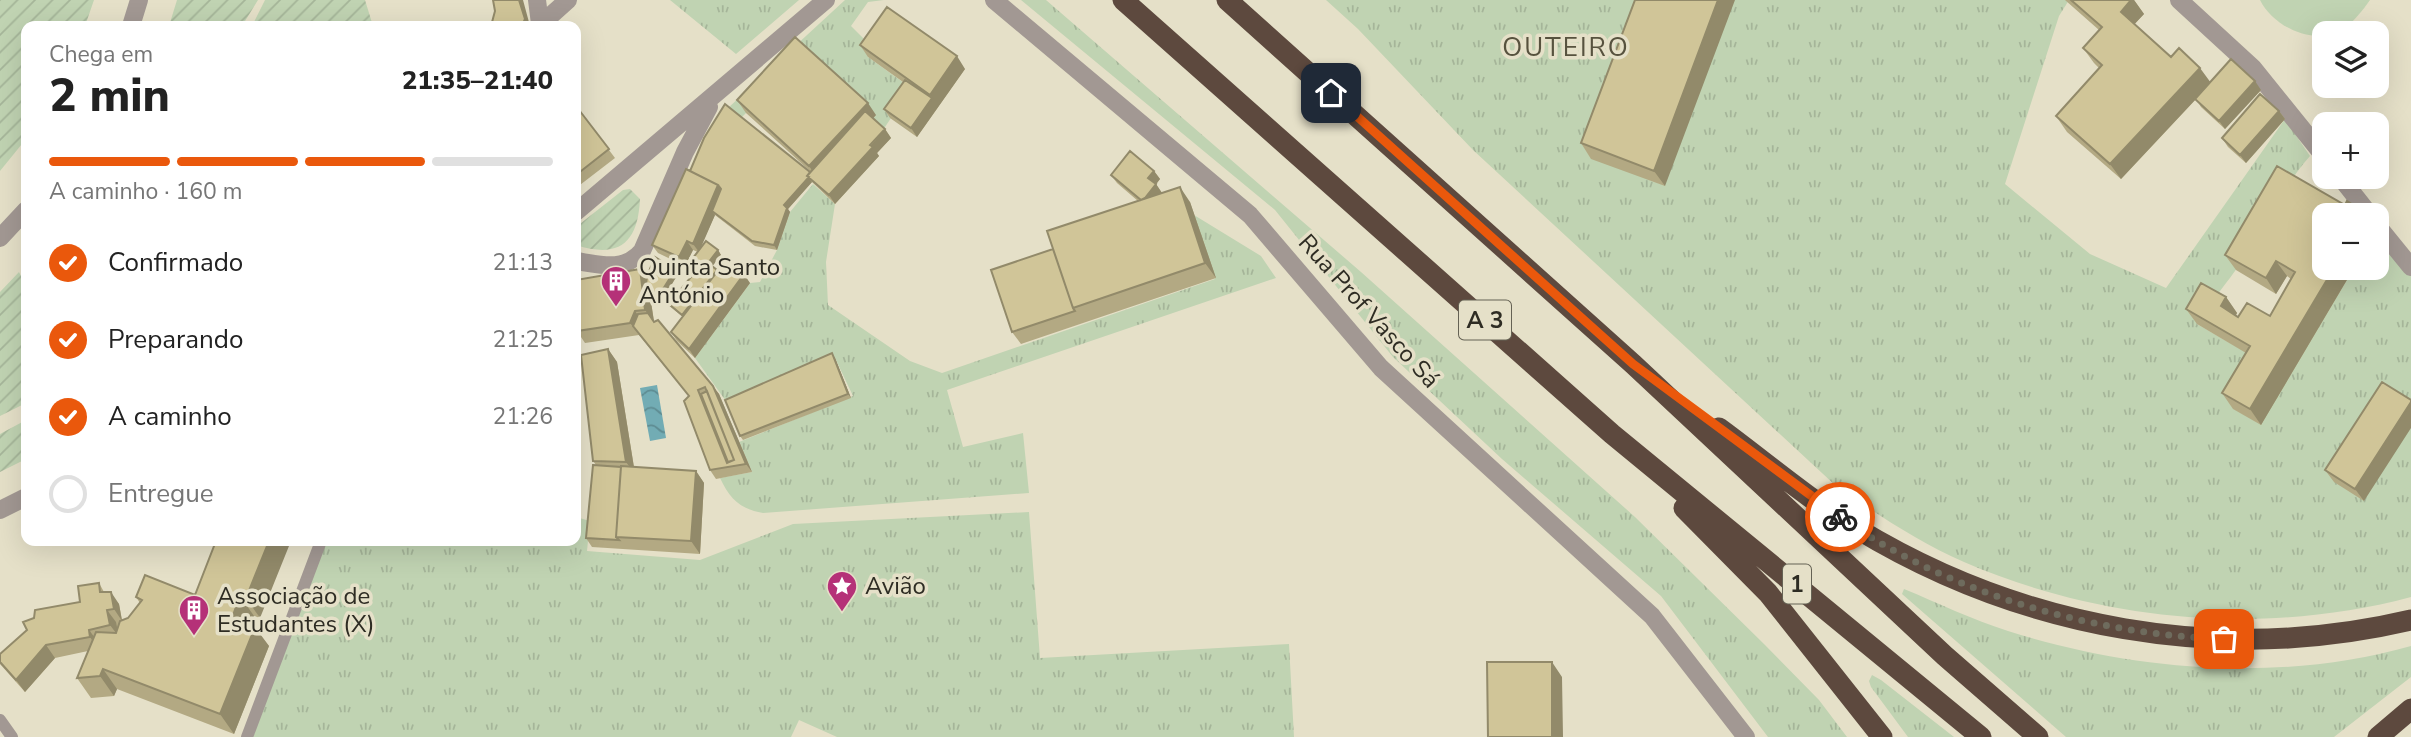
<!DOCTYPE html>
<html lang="pt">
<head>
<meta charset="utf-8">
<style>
	body { margin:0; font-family:"Nunito Sans",sans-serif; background:#f6f6f6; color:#222; height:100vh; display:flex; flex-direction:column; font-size:26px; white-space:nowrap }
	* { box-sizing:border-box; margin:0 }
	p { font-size:23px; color:#767676 }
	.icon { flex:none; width:38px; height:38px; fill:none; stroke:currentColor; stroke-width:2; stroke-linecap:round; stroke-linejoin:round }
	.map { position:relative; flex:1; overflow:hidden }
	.panel { position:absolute; left:21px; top:21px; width:560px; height:525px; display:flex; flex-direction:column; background:#fff; border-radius:14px; box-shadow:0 7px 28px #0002 }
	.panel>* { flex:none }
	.fabs { position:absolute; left:2312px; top:21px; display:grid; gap:14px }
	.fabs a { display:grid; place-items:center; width:77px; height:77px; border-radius:14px; background:#fff; box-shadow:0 7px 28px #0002; font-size:35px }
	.pin { position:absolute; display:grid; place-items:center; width:60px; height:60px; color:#fff; margin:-30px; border-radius:14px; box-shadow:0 4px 10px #0006 }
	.courier { position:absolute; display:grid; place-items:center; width:70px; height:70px; margin:-35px; border:5px solid #ea580c; border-radius:50%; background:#fff; color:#222; box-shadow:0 2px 9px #0007 }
	.overview em { font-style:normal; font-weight:800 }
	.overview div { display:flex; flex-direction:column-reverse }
	.overview { display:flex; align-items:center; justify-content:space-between; height:119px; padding:0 28px }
	h1 { font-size:46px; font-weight:800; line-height:52px }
	.bar { display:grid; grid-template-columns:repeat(4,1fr); gap:10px 7px; align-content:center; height:84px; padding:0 28px }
	.bar i { height:9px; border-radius:5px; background:#e0e0e0 }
	.bar .current { background:#ea580c }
	.bar p { grid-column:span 4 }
	ol { padding:0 28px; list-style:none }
	li { display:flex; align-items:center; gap:21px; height:77px }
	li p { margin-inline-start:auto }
	li .icon { padding:7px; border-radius:50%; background:#ea580c; color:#fff; stroke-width:4 }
	li:last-child { color:#767676 }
	li i { width:38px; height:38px; border:4px solid #e0e0e0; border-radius:50% }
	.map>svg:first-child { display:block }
	.grass { fill:url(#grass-tufts) }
	.garden { fill:url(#garden-furrows) }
	.pitch { fill:#c0d3b2 }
	.water { fill:url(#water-waves) }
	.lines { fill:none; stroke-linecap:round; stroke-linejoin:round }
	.lane { stroke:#a29893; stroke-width:12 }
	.street { stroke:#a29893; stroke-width:18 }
	.highway { stroke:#5d493e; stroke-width:21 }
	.wall { fill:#b3a983 }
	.shaded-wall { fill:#928a6a }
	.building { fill:#d0c598; stroke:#928a6a; stroke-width:2; fill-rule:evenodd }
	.done { stroke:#6e6b5d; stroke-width:7; stroke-dasharray:0 12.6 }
	.route { stroke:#ea580c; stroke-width:9 }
	.labels { text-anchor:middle; stroke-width:7; stroke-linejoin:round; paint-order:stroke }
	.shield { fill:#e5e0c8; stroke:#656254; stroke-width:2 }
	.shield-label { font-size:23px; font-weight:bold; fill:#2e2c23 }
	.poi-label { font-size:24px; fill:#2e2c23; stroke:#e5e0c8; text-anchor:start }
	.street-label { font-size:24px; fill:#2e2c23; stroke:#e5e0c8 }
	.neighbourhood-label { font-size:26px; letter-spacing:2px; fill:#57523e; stroke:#e5e0c8 }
</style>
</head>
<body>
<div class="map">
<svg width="2411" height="737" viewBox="0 0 2411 737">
	<defs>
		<pattern id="grass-tufts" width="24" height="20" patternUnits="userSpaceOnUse" patternTransform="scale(1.75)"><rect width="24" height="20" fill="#c0d3b2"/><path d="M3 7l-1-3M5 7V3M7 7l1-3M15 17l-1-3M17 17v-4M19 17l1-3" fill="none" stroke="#a5b599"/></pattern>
		<pattern id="garden-furrows" width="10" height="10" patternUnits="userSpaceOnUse" patternTransform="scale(1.75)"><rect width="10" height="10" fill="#c0d3b2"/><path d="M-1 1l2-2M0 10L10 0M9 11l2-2" fill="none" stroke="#a5b599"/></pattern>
		<pattern id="water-waves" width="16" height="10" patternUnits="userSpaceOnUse" patternTransform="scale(1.75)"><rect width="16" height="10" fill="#72acb4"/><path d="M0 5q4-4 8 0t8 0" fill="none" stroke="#5e8c92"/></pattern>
	</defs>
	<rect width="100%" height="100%" fill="#e5e0c8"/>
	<path class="grass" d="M670,0h129l-63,54z
		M845,0h39l-16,2 -17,24 23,23 -6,8 43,31 -28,42 -137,-17 -5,5 -13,-10z
		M1021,0h25l315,272 274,245 130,128 54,55 28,37h-79l-107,-141 -159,-137 -109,-102 -118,-147z
		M1326,0h743l-10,16 -54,168 85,70 76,34 119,-169 25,37c-31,35 -47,77 -75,115 -13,18 -26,33 -38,53l64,37 -27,48 27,15 93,-156h22l1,-29 4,-5 30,39v324c-145,39 -309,25 -447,-35 -46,-20 -87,-48 -128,-76l-363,-336 -115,-121z
		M813,184l22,20 -9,58 2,43 82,56 32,12 273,-94 -21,-64 67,41 15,22 -329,112 16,57 60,-14 6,60 -266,20c-23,-4 -33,-14 -43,-35l32,-6 -13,-30 114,-46 -18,-38 -107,46 -33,-46 55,-75 10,-1 17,-32 13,-38z
		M1029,512l11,146 249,-14 5,93h-457l-38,-17 -8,17h-538l67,-196h256v-24l14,4 -3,30 113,9 93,-36z
		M1904,589c34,14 69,31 104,42 127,40 273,52 403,15v31l-77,60h-268l-164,-143z
		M1872,675l9,5 73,57h-46l-37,-50 -2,-6z"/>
	<path class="garden" d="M0,0h94l-9,26h-59v113l-26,32z
		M177,0h81l-16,26h-73z
		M265,0h100l8,26h-121z
		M630,189l10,10c-2,44 -21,60 -64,46v-18l47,-37z
		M19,272l7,14v117l-26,13v-124z
		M26,420v39l-26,13v-38z"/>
	<path class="pitch" d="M2260,0h110c-7,10 -16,21 -26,29 -28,18 -70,-1 -84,-29z"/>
	<path class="water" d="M657,385l9,53 -16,3 -10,-53z"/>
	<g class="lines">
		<path class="lane" d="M0,720l12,17
			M247,737l74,-196"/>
		<path class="street" d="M537,0l3,24
			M994,0l256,215 131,153 271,248 94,121
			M2179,0l74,68 71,88
			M131,26l8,-26
			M539,26l29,-26
			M2340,177l30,38
			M576,212l250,-212
			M2376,224l35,43
			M0,238l26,-28
			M576,261c25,4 48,11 66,-10l43,-99 24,-45
			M0,510l26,-13"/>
		<path class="highway" d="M1123,0l489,434 369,303
			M1227,0l406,364 312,292 93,81
			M1719,428c45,33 89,71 137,100 166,101 365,137 555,92
			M1684,508l84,85 114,144
			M2378,737l33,-28"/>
	</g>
	<path class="wall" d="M1635,0l30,186 -74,-27 -10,-16z
		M2065,0h69l10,14 -10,10 37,33 39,25 51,8 -36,39 -24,-22 -5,-8 -75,80 -54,-47 -11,-16 43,-48 -5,-5 -11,-15 16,-18z
		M860,45l105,24 -48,68 -27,-19 -6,-9 19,-27 -35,-25z
		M737,100l139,15 -3,3 12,11 6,9 -14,15 2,3 -44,48 -23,-22 -24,27 2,3 -13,38 -22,-4 -40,-31 -16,35h19l3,5 -9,11 5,4 33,13 -55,75 -18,-17 -6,-9 12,-15 -34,-28 5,32 65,73 33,78 -36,7 -6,-9 -21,-74 -50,-61 -54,8 -8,-12 70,-52 28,-9 3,4 -12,19 7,6 17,-21 -7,-7 15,-19 -5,-2 -8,16 -27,-13 -6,-8 38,-74 121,1 -65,-59z
		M576,106l39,52 -39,30z
		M2279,111l6,8 -39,44 -18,-16 -6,-9z
		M2277,166l68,39 2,-4 9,6 6,8h-38v53h30l-93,157 -28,-16 -11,-16 24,-40 -49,-29 -11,-15 15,-26 25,14 11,16 -1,2 2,2 9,-14 23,13 21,-37 -4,-3 -11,18 -40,-24 -11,-15z
		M1154,171l6,8 -4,5 6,9 28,9 26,76 -195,66 -9,-12 41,-83 85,-48 -21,-18 -6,-8z
		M608,349l9,13 17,105 62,4 8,12 -4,71 -108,-7 -6,-9 10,-73 -3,-4z
		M835,358l16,40 -108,42 -3,-4z
		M2382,382l-18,119 -30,-19 -9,-12z
		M216,541l44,77 -6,-2 -3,9 18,21 -35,88 -117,-45 -3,7 -23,2 -14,-20 11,-27 -33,7 -30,34 -25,-28v-10l27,-24 53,-28 19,-19 5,9 15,12 3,16 6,-2 12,-15 -4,-6 59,-2z"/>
	<path class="shaded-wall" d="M519,0h4l7,26h-8z
		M1718,0h17l-70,186 -11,-15z
		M2131,0h3l10,14 -13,14 -10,-16z
		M957,56l8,13 -48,68 -6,-9 21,-30 -2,-3z
		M2200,68l11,15 -90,96 -11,-15z
		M2255,81l6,9 -36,39 -6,-8z
		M868,103l8,12 -58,64 -9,-13z
		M2279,111l6,8 -39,44 -6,-8z
		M885,129l6,9 -14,15 2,3 -44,48 -6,-9z
		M1154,171l6,8 -6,8 -6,-9z
		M809,178l3,4 -24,27 2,3 -13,38 -3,-5 10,-40z
		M1156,184l6,9 -19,8z
		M718,185l6,8 -12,18 3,4 -16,37 -6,-8z
		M1180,187l10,15 26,76 -11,-15z
		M2356,207l6,8h-11z
		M687,241l6,9 -8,16 -6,-9z
		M718,250l3,5 -10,13 -3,-5z
		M2276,261l11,15 -11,18 -10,-16z
		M2334,268h20l-93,157 -11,-16z
		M640,269l8,12 -2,4 3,4 5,33 -9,-12z
		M675,270l3,4 -12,20 -3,-5z
		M717,270l-32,49 -3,-4z
		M744,274l6,9 -55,75 -6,-9z
		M2226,297l11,16 -5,9 -11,-16z
		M635,311l9,12 -5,11 -9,-11z
		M608,349l9,13 18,112 -9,-12z
		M832,353l3,5 16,40 -3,-4z
		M713,386l6,8 33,78 -6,-8z
		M2411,402v26l-47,73 -9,-12z
		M696,471l8,12 -4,71 -9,-13z
		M269,541h22l-31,77 -14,-20z
		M111,592l8,12 3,17 -8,-12z
		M240,596l14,20 -8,22 -14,-20z
		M107,610l9,12 3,15 -9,-12z
		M255,627l14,19 -35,88 -14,-20z
		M89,630l9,12v7l-8,-12z
		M46,645l9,13 -30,34 -9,-12z
		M1552,662l10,15 1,60h-11z
		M103,669l14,20 -3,7 -14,-20z"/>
	<path class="building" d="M493,0h26l6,19 -3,7h-31l4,-15z
		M1635,0h83l-64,171 -73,-28z
		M2071,0h60l-10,12 50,45 8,-9 21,20 -90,96 -54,-48 46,-51 -19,-17 19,-21z
		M887,7l70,49 -27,39 -70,-50z
		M795,37l73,66 -59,63 -72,-66z
		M2231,59l24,22 -36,40 -24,-22z
		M905,80l27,18 -21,30 -27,-19z
		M2260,94l19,17 -39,44 -18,-17z
		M725,104l85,68 -3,4 2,1 -25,28 3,3 -13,37 -22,-4 -40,-30 9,-22 -3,-4 -28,-14 14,-33z
		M576,106l33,43 -33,26z
		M865,111l20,18 -15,16 3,2 -44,48 -22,-19z
		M1130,151l24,20 -6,7 8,6 -11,14 -4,2 -30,-25z
		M2277,166l68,39 2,-4 9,6 -5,8h-27v53h10l-84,141 -28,-16 28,-47 -64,-37 15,-26 25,14 -5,9 17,11 9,-14 23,13 25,-44 -19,-11 -10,17 -41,-23z
		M686,169l32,16 -25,59 -6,-3 -8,16 -27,-12z
		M1180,187l25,76 -132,45 -26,-77z
		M706,241l12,9 -10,13 9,7 -35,45 -36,-30 1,-9 8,-19 20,13 -12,19 10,10 18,-22 -8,-6z
		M1053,249l20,59 2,3 -63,21 -21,-62z
		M720,268l24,6 -55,75 -18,-17z
		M640,269l5,41 -10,1 -5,12 -53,8 -1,-51z
		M648,313l6,9 4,-2 55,66 33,78 -36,6 -26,-69 5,-5 -56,-70 5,-12zM705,387l29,73 -7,3 -29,-73z
		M608,349l18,113 -33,-1 -12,-106z
		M832,353l16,41 -108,42 -15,-36z
		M2382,382l29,18v2l-56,87 -30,-19z
		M707,391l27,69 -6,2 -27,-68z
		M593,465l28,2 -5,70 3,3 -33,-2z
		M621,466l75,5 -5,70 -75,-4z
		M216,541h53l-23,57 -6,-2 -8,22 23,9 -35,87 -117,-45 -3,7 -23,2 19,-46 20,1 4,-12 8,-3 14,-18 -6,-3 9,-22 50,20z
		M99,583l1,9h11l3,17 -7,1 3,15 -21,5 1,7 -44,8 -30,35 -16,-18v-8l27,-24 -4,-8 11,-4 1,-8 45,-8 -2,-16z
		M1487,662h65v75h-64z"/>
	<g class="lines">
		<path class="done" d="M1840,517c109,77 252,117 384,122"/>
		<path class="route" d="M1331,93l302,271 207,153"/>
	</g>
	<defs>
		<g id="building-pin" transform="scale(1.575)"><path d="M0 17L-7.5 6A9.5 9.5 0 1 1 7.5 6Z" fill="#b53178" stroke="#e5e0c8"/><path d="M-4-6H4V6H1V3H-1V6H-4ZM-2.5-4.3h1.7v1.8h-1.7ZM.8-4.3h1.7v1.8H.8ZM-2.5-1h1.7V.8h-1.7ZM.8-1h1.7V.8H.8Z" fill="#fff"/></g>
		<g id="sight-pin" transform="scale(1.575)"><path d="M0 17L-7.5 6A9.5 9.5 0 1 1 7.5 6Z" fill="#b53178" stroke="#e5e0c8"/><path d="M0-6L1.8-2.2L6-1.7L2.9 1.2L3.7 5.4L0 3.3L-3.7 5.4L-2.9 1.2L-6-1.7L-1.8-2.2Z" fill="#fff"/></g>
	</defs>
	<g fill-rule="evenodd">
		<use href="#building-pin" x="616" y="281"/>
		<use href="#sight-pin" x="842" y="586"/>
		<use href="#building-pin" x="194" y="610"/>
	</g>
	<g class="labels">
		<g class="shield">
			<rect x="1459" y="300.5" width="52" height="39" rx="5"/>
			<rect x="1783" y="564.5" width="28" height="39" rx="5"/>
		</g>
		<g class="shield-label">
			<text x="1485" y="328">A 3</text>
			<text x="1797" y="592">1</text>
		</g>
		<g class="poi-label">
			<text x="639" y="275">Quinta Santo<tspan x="639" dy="28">António</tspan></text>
			<text x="865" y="594">Avião</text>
			<text x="217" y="604">Associação de<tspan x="217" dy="28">Estudantes (X)</tspan></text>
		</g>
		<g class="street-label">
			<text transform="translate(1369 311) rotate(48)" y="8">Rua Prof Vasco Sá</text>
		</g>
		<g class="neighbourhood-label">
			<text x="1566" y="56">OUTEIRO</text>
		</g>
	</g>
</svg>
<div class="fabs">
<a><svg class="icon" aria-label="layers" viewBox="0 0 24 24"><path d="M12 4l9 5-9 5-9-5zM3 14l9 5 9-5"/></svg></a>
<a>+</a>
<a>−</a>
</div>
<div class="pin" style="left:2224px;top:639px;background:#ea580c"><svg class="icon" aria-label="bag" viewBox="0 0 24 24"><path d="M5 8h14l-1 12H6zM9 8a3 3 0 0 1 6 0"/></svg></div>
<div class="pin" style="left:1331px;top:93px;background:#1f2937"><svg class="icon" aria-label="home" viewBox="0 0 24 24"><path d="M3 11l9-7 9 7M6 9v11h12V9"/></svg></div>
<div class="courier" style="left:1840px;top:517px"><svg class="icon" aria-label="bike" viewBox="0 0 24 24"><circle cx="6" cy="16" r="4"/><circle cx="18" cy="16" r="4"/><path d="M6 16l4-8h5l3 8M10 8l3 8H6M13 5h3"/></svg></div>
<section class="panel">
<div class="overview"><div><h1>2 min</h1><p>Chega em</p></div><em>21:35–21:40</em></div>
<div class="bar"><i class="current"></i><i class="current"></i><i class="current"></i><i></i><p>A caminho · 160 m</p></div>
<ol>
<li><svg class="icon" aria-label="check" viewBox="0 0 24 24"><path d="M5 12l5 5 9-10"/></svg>Confirmado<p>21:13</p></li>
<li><svg class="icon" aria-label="check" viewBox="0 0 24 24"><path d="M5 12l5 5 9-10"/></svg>Preparando<p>21:25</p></li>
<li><svg class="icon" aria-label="check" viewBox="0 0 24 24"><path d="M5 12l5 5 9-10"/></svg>A caminho<p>21:26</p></li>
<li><i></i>Entregue</li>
</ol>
</section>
</div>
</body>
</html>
